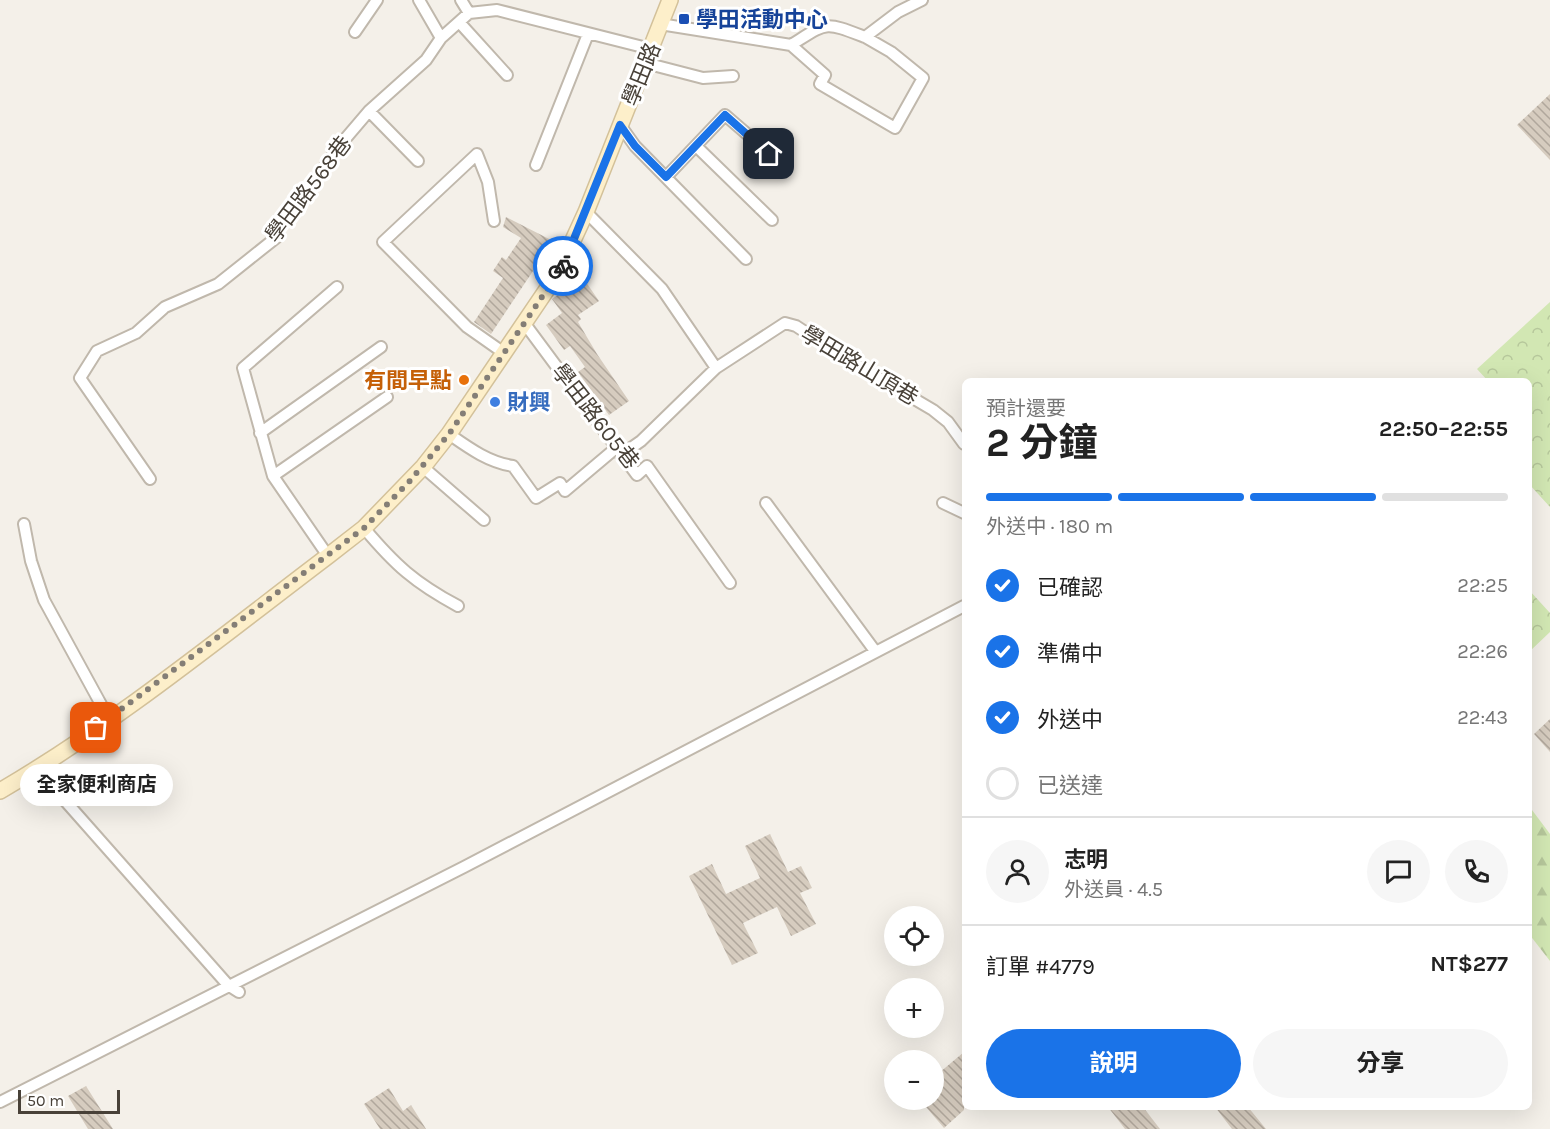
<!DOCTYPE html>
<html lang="zh-TW">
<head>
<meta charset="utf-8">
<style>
	body { margin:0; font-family:Karla,"Noto Sans TC",sans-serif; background:#f6f6f6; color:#222; height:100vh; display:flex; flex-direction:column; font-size:22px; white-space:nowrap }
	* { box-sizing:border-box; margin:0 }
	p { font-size:20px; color:#767676 }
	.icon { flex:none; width:33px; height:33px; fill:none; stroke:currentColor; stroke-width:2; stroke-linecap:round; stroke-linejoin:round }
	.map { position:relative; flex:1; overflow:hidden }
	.drawer { position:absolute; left:962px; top:378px; width:570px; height:732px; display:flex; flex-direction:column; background:#fff; border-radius:9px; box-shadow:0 6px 24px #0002 }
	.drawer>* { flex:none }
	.controls { position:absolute; left:884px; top:906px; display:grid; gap:12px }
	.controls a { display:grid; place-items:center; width:60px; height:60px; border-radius:50%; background:#fff; box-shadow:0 6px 24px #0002; font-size:30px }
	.scale { position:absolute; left:18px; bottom:15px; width:102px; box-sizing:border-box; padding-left:6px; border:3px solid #484138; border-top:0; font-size:16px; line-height:21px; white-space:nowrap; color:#484138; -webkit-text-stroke:4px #fff; paint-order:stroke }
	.pin { position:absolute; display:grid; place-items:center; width:51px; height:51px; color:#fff; margin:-26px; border-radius:12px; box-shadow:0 3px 9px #0006 }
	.courier { position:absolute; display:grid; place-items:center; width:60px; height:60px; margin:-30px; border:4px solid #1a73e8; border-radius:50%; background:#fff; color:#222; box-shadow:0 2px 8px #0007 }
	.bubble { position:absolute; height:42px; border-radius:21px; background:#fff; box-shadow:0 6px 24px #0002; font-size:20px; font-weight:700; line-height:42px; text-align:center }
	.head em { font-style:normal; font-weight:700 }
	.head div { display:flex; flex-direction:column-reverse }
	.head { display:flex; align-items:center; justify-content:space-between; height:102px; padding:0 24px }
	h1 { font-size:39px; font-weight:700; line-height:45px }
	.bar { display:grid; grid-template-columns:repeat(4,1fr); gap:9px 6px; align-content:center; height:72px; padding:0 24px }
	.bar i { height:8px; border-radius:4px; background:#e0e0e0 }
	.bar .active { background:#1a73e8 }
	.bar p { grid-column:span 4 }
	.line { display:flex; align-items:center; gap:15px; padding:0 24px; border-top:2px solid #e0e0e0 }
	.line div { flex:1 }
	.round { display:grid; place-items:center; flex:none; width:63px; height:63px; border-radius:32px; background:#f6f6f6 }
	ol { padding:0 24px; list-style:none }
	li { display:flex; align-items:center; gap:18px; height:66px }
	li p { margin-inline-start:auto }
	li .icon { padding:6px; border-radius:50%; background:#1a73e8; color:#fff; stroke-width:4 }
	li:last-child { color:#767676 }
	li i { width:33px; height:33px; border:3px solid #e0e0e0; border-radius:50% }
	.button { display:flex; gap:12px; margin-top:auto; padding:12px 24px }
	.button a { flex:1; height:69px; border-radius:36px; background:#1a73e8; color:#fff; font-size:24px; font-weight:700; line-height:69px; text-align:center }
	.button a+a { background:#f6f6f6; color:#222 }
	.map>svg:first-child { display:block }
	.forest { fill:url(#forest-firs) }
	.park { fill:url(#park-crowns) }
	.building { fill:url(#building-back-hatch) }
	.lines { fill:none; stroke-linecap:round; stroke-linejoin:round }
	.street-casing { stroke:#c0b8ac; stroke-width:14 }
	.secondary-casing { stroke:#d3c19a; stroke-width:18 }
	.street { stroke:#fff; stroke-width:10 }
	.secondary { stroke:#fdefca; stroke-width:15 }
	.done { stroke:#847e76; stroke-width:6; stroke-dasharray:0 10.8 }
	.route { stroke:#1a73e8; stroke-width:8 }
	.transit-dot { fill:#1a4fb4; stroke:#fff; stroke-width:2 }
	.food-dot { fill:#e8710a; stroke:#fff; stroke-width:2 }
	.shop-dot { fill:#3f7fe0; stroke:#fff; stroke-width:2 }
	.labels { text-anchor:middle; stroke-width:6; stroke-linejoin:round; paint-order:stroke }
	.transit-label { font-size:22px; font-weight:bold; fill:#164399; stroke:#fff; text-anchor:start }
	.street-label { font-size:22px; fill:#484138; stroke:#fff }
	.food-label { font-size:22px; font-weight:bold; fill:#c56008; stroke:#fff; text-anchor:end }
	.shop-label { font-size:22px; font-weight:bold; fill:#366cbe; stroke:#fff; text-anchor:start }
</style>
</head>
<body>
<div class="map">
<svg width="1550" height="1129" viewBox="0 0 1550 1129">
	<defs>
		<pattern id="forest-firs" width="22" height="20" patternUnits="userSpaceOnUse" patternTransform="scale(1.5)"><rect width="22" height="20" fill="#d2e7b3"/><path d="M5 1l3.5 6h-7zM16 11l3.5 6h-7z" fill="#b6c79b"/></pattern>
		<pattern id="park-crowns" width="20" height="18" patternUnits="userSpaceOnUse" patternTransform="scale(1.5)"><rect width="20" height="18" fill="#d2e7b3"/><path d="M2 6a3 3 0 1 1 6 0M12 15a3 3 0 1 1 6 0" fill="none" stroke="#b6c79b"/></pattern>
		<pattern id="building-back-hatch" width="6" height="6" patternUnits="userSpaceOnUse" patternTransform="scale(1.5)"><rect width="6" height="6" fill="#d6ccbf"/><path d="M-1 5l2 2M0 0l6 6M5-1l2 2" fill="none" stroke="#b0a79c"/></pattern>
	</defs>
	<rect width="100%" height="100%" fill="#f4f0e9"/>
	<path class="forest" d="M1529,806l21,28v127l-21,-27z"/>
	<path class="park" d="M1550,302v205l-21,-23 -1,-103h-40l-11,-12z
		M1529,590l21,23v19l-21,20z"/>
	<path class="building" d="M1550,94v66l-33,-35z
		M506,217l47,24 -62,93 -17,-12 29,-44 -10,-7 9,-14 4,3 15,-22 -18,-11z
		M577,269l22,32 -21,14 3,4 -3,3 19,32 32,47 -20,14 -31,-43 7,-5 -15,-21 -6,4 -18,-25 16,-12 -10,-14 20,-14 -5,-8z
		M1550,719v33l-16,-18z
		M770,834l18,38 13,-6 11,22 -12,5 16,31 -25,12 -14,-29 -34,16 15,30 -26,12 -43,-89 23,-12 14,30 34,-16 -15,-32z
		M964,1052v58l-20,18 -24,-28h13v-22z
		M86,1086l27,43h-25l-20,-33z
		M389,1088l14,23 8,-6 15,24h-46l-16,-25z
		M1108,1107h35l17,22h-35z
		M1215,1107h33l18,22h-34z"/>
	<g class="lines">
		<g class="street-casing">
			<path id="street" d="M419,0l22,38
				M461,0l8,13
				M459,22l48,53
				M660,24l131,21 34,30 -5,9 75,44 28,-50 -32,-26 -26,-15
				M355,32l22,-32
				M791,45c37,-23 32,-24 74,-8l33,-25 24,-12
				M645,63l58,15 30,-2
				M369,111l49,50
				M620,125l15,21 111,113
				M696,146l76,74
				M536,165l52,-131
				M666,177l59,-62 59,51
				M586,212l76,77 54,79
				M494,221l-6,-39 -11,-28 -94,88 84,85 37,26
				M525,324l112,151 10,-9 83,117
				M260,433l121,-86
				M449,434c20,14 39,28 64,32l23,32 24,-15 5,8 51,-43
				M621,455l20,-14 75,-73 69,-45 11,3 47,31 90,53 15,12 16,22
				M423,467l61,53
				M273,476l114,-79
				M150,479l-70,-101 17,-27 39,-18 29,-26 53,-23 59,-47 -1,-12 17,-23 21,-20 26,-37 29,-34 57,-51 15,-22 28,-25 28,-3 154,39
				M766,503l109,148
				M943,503l21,10
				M24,524l7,37 13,39 65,119
				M364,528c31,37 51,55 94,78
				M328,556l-55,-80 -30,-108 94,-81
				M37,769l191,216 11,7
				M0,1102l464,-235 500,-261"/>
		</g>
		<g class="secondary-casing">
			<path id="secondary" d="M0,791c116,-68 221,-154 328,-235l36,-28 59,-61 26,-33 109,-161 28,-61 84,-212"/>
		</g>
		<use href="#street" class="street"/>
		<use href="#secondary" class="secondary"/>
	</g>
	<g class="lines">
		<path class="done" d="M96,728l268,-200 45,-46 40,-48 114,-168"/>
		<path class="route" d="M563,266l57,-141 15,21 31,31 59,-62 44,39"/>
	</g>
	<rect class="transit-dot" x="678" y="13" width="12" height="12" rx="3"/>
	<circle class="food-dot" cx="464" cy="380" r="6"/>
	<circle class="shop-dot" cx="495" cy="402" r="6"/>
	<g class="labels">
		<g class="transit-label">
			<text x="696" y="27">學田活動中心</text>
		</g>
		<g class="street-label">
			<text transform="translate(641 74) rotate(-68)" y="8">學田路</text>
			<text transform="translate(308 189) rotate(-53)" y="8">學田路568巷</text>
			<text transform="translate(860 365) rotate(31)" y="8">學田路山頂巷</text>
			<text transform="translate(596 416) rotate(52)" y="8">學田路605巷</text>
		</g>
		<g class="food-label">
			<text x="452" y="388">有間早點</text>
		</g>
		<g class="shop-label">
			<text x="507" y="410">財興</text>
		</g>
	</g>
</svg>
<div class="controls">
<a><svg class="icon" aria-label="locate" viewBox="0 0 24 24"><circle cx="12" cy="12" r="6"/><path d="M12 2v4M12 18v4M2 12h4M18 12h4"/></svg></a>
<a>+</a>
<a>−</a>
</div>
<div class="scale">50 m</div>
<div class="pin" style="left:96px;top:728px;background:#ea580c"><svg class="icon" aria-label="bag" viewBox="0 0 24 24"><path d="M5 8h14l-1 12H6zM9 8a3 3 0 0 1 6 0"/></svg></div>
<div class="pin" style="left:769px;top:154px;background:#1f2937"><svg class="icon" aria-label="home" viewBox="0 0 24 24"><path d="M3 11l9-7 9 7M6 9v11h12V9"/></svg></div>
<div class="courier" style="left:563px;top:266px"><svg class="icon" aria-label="bike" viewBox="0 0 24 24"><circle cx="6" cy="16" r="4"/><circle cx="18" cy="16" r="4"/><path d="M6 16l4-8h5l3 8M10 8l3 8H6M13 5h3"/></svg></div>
<div class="bubble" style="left:20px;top:764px;width:153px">全家便利商店</div>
<section class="drawer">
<div class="head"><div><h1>2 分鐘</h1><p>預計還要</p></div><em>22:50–22:55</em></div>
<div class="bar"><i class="active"></i><i class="active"></i><i class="active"></i><i></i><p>外送中 · 180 m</p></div>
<ol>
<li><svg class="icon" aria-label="check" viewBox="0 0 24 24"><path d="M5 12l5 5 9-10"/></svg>已確認<p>22:25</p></li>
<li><svg class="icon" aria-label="check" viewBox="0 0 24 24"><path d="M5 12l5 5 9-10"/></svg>準備中<p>22:26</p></li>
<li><svg class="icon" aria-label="check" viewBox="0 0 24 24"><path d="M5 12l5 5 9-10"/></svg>外送中<p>22:43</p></li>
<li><i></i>已送達</li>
</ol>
<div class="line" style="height:108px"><a class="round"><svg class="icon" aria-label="person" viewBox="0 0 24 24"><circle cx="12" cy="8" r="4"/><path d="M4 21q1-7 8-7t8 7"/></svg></a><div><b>志明</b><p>外送員 · 4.5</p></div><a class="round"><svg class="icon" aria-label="chat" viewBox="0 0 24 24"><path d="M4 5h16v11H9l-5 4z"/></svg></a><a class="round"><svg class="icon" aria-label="phone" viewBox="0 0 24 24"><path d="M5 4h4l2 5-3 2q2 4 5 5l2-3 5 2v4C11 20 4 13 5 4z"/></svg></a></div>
<div class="line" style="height:78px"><div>訂單 #4779</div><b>NT$277</b></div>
<div class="button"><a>說明</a><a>分享</a></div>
</section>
</div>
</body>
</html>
